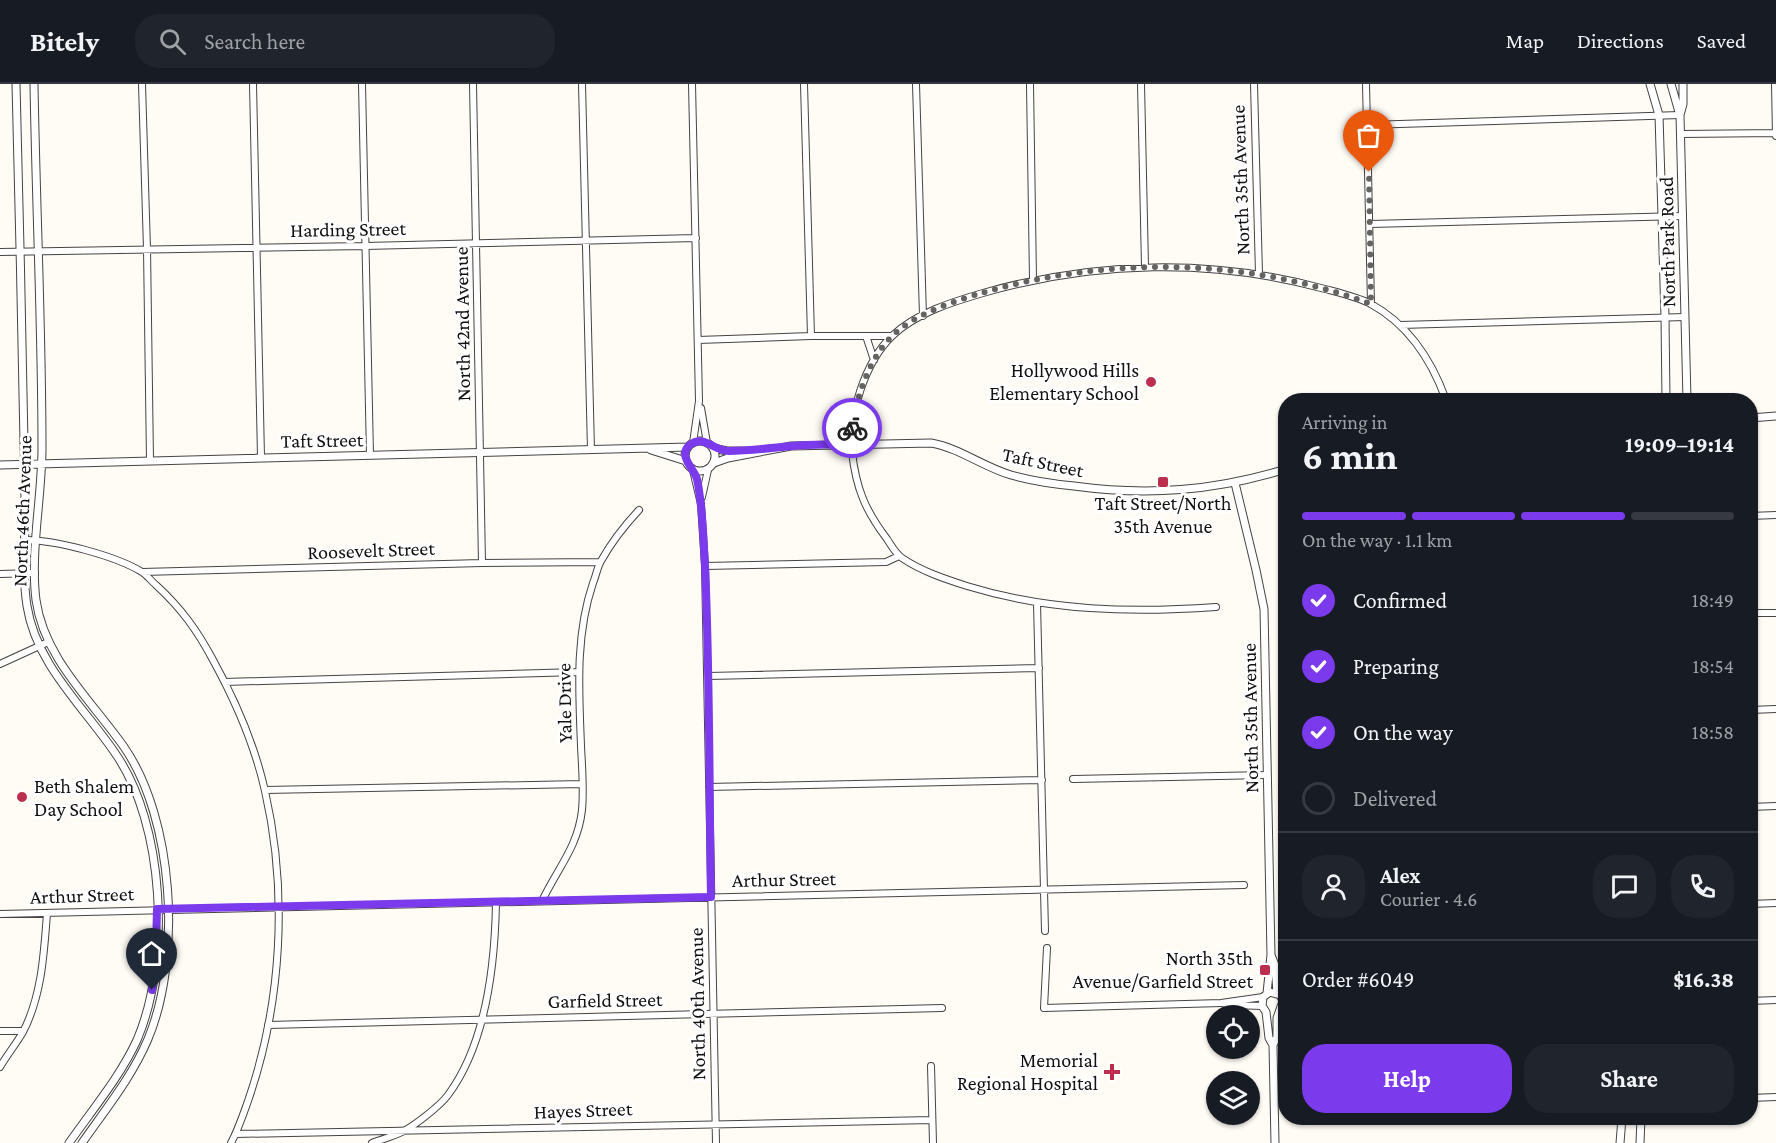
<!DOCTYPE html>
<html lang="en">
<head>
<meta charset="utf-8">
<style>
	body { margin:0; font-family:"Crimson Pro",serif; background:#20242c; color:#f1f3f6; height:100vh; display:flex; flex-direction:column; font-size:22px; white-space:nowrap }
	* { box-sizing:border-box; margin:0 }
	p { font-size:20px; color:#9ea1a6 }
	.icon { flex:none; width:33px; height:33px; fill:none; stroke:currentColor; stroke-width:2; stroke-linecap:round; stroke-linejoin:round }
	.map { position:relative; flex:1; overflow:hidden }
	.side { position:absolute; left:1278px; top:309px; width:480px; height:732px; display:flex; flex-direction:column; background:#171b24; border-radius:24px; box-shadow:0 2px 4px #0004 }
	.side>* { flex:none }
	.buttons { position:absolute; left:1206px; top:921px; display:grid; gap:12px }
	.buttons a { display:grid; place-items:center; width:54px; height:54px; border-radius:50%; background:#171b24; box-shadow:0 2px 4px #0004; font-size:30px }
	.pin { position:absolute; display:grid; place-items:center; width:51px; height:51px; color:#fff; margin:-62px -26px; border-radius:50% 50% 50% 0; rotate:-45deg; box-shadow:0 0 6px #0007 }
	.pin .icon { rotate:45deg }
	.courier { position:absolute; display:grid; place-items:center; width:60px; height:60px; margin:-30px; border:4px solid #7c3aed; border-radius:50%; background:#fff; color:#222; box-shadow:0 2px 8px #0007 }
	.headline em { font-style:normal; font-weight:700 }
	.headline div { display:flex; flex-direction:column-reverse }
	.headline { display:flex; align-items:center; justify-content:space-between; height:102px; padding:0 24px }
	h1 { font-size:39px; font-weight:700; line-height:45px }
	.bar { display:grid; grid-template-columns:repeat(4,1fr); gap:9px 6px; align-content:center; height:72px; padding:0 24px }
	.bar i { height:8px; border-radius:4px; background:#363941 }
	.bar .on { background:#7c3aed }
	.bar p { grid-column:span 4 }
	.line { display:flex; align-items:center; gap:15px; padding:0 24px; border-top:2px solid #363941 }
	.line div { flex:1 }
	.round { display:grid; place-items:center; flex:none; width:63px; height:63px; border-radius:24px; background:#20242c }
	ol { padding:0 24px; list-style:none }
	li { display:flex; align-items:center; gap:18px; height:66px }
	li p { margin-inline-start:auto }
	li .icon { padding:6px; border-radius:50%; background:#7c3aed; color:#fff; stroke-width:4 }
	li:last-child { color:#9ea1a6 }
	li i { width:33px; height:33px; border:3px solid #363941; border-radius:50% }
	.cta { display:flex; gap:12px; margin-top:auto; padding:12px 24px }
	.cta a { flex:1; height:69px; border-radius:24px; background:#7c3aed; color:#fff; font-size:24px; font-weight:700; line-height:69px; text-align:center }
	.cta a+a { background:#20242c; color:#f1f3f6 }
	header { display:flex; align-items:center; gap:36px; box-sizing:border-box; height:84px; padding:0 30px; background:#171b24; border-bottom:2px solid #363941 }
	header strong { font-size:28px }
	nav { display:flex; gap:33px; margin-inline-start:auto; font-size:21px }
	.search { width:420px; height:54px; background:#20242c; display:flex; align-items:center; gap:15px; box-sizing:border-box; padding:0 21px; border-radius:24px; color:#9ea1a6; font-size:22px }
	.map>svg:first-child { display:block }
	.lines { fill:none; stroke-linecap:round; stroke-linejoin:round }
	.minor-casing { stroke:#444; stroke-width:8 }
	.tertiary-casing { stroke:#444; stroke-width:9 }
	.minor { stroke:#fff; stroke-width:6 }
	.tertiary { stroke:#fff; stroke-width:7 }
	.done { stroke:#646361; stroke-width:6; stroke-dasharray:0 10.8 }
	.route { stroke:#7c3aed; stroke-width:8 }
	.poi-dot { fill:#bc2e4d; stroke:#fff; stroke-width:2 }
	.labels { text-anchor:middle; stroke-width:6; stroke-linejoin:round; paint-order:stroke }
	.street-label { font-size:20px; fill:#111; stroke:#fff }
	.poi-label { font-size:20px; fill:#111; stroke:#fff; text-anchor:end }
</style>
</head>
<body>
<header>
<strong>Bitely</strong>
<div class="search"><svg class="icon" aria-label="search" viewBox="0 0 24 24"><circle cx="10" cy="10" r="6"/><path d="M15 15l6 6"/></svg>Search here</div>
<nav><a>Map</a><a>Directions</a><a>Saved</a></nav>
</header>
<div class="map">
<svg width="1776" height="1059" viewBox="0 0 1776 1059">
	<rect width="100%" height="100%" fill="#fffbf5"/>
	<g class="lines">
		<g class="minor-casing">
			<path id="minor" d="M142,0l5,165 3,211
				M253,0l8,373
				M362,0l8,371
				M473,0l9,479
				M582,0l9,366
				M692,0l7,317 -6,42
				M804,0l7,252
				M916,0l7,232
				M1030,0l3,196
				M1141,0l4,182
				M1254,0l5,190
				M1366,0l5,220
				M1775,0l1,52
				M1368,41l312,-10
				M1681,50l95,-1
				M1370,140l313,-8
				M0,168l365,-6 331,-8
				M1400,241l285,-8
				M866,252l8,24
				M698,256l113,-4h81
				M701,324l6,35
				M693,386l8,34 4,62 11,577
				M702,413l6,-27
				M1750,432l26,-1
				M25,456c31,0 91,16 117,32 5,3 9,9 14,13 25,23 41,45 57,75 22,40 42,86 52,131 23,101 17,212 -17,310 -5,14 -10,29 -17,42
				M705,482l181,-4 13,-6
				M142,488l340,-9 118,-1
				M0,490l35,-1
				M1037,519l8,328
				M1216,523c-84,6 -168,4 -249,-21 -22,-7 -46,-15 -65,-28 -7,-5 -11,-13 -15,-19 -22,-29 -31,-51 -35,-87 -4,-36 13,-90 40,-116 24,-23 60,-34 91,-43 112,-32 229,-35 342,-4 15,4 32,8 46,15 38,21 61,57 75,96
				M1750,529h26
				M0,580l48,-22
				M708,592l331,-8
				M225,598l353,-10
				M1750,626l26,-1
				M1073,695l194,-4
				M709,703l333,-7
				M265,706l317,-6
				M1750,723l26,-1
				M542,817c15,-32 36,-54 40,-91 2,-21 0,-43 -1,-64 -2,-55 -6,-110 12,-163 3,-7 4,-15 8,-22 10,-18 24,-36 38,-51
				M1750,820l26,-1
				M0,830l1244,-29
				M1047,864l-3,60 177,-5 42,-6
				M1750,917l26,-1
				M1222,919l9,2 31,1
				M268,941l674,-17
				M0,947h23
				M931,982l2,77
				M0,983c7,-12 16,-23 23,-35 19,-37 21,-79 24,-119
				M1750,1014l26,-1
				M236,1050l696,-14
				M372,1059c10,-4 20,-6 30,-11 12,-6 38,-26 46,-37 38,-51 47,-131 48,-193"/>
		</g>
		<g class="tertiary-casing">
			<path id="tertiary" d="M16,0c3,120 6,239 8,359 1,28 1,56 1,84 -1,26 -2,53 2,79 9,58 56,100 88,147 50,71 56,208 22,287 -17,37 -45,70 -68,103
				M34,0c2,121 8,243 8,364 0,49 -12,104 -6,152 8,58 55,100 88,147 50,72 58,211 24,292 -16,38 -43,71 -66,104
				M1650,0l9,31 6,202 1,83
				M1671,0l8,28
				M1683,0v20l-3,11 7,285
				M1750,334l26,-2
				M685 372a15 15 0 1 1 30 0a15 15 0 1 1-30 0Z
				M713,364l14,3h26
				M651,366l35,11
				M714,379l14,-5 63,-12 140,-3c29,5 52,24 80,32 21,6 42,9 63,11 74,10 140,5 212,-17
				M0,381l688,-18
				M1235,399l21,87 8,39 7,346 -4,38
				M1271,871l4,10 2,28
				M1273,961l-4,-7 -3,-26 -4,-6 1,-9 7,-5 10,3 3,6 -6,17v19l-4,8 2,98
				M1620,1059l2,-25
				M1640,1059l1,-25"/>
		</g>
		<use href="#minor" class="minor"/>
		<use href="#tertiary" class="tertiary"/>
	</g>
	<g class="lines">
		<path class="done" d="M852,344c5,-32 16,-67 39,-91 23,-23 63,-36 94,-45 126,-36 262,-34 386,12l-2,-132"/>
		<path class="route" d="M152,906l4,-42 1,-39 554,-12c-2,-111 -1,-222 -6,-332 -2,-28 -2,-58 -8,-86 -3,-11 -21,-24 -6,-35 13,-9 23,7 38,7 21,0 41,-3 63,-5 19,-2 39,-1 59,-2l1,-16"/>
	</g>
	<g class="poi-dot">
		<circle cx="1151" cy="298" r="6"/>
		<rect x="1157" y="392" width="12" height="12" rx="3"/>
		<circle cx="22" cy="713" r="6"/>
		<rect x="1259" y="880" width="12" height="12" rx="3"/>
		<path d="M1109 979h6v6h6v6h-6v6h-6v-6h-6v-6h6z"/>
	</g>
	<g class="labels">
		<g class="street-label">
			<text transform="translate(1240 96) rotate(-92)" y="7">North 35th Avenue</text>
			<text transform="translate(348 145) rotate(-1)" y="7">Harding Street</text>
			<text transform="translate(1667 158) rotate(-91)" y="7">North Park Road</text>
			<text transform="translate(462 240) rotate(-91)" y="7">North 42nd Avenue</text>
			<text transform="translate(322 356) rotate(-1)" y="7">Taft Street</text>
			<text transform="translate(1043 378) rotate(12)" y="7">Taft Street</text>
			<text transform="translate(22 427) rotate(-88)" y="7">North 46th Avenue</text>
			<text transform="translate(371 466) rotate(-2)" y="7">Roosevelt Street</text>
			<text transform="translate(564 619) rotate(-91)" y="7">Yale Drive</text>
			<text transform="translate(1250 634) rotate(-91)" y="7">North 35th Avenue</text>
			<text transform="translate(784 795) rotate(-1)" y="7">Arthur Street</text>
			<text transform="translate(82 811) rotate(-2)" y="7">Arthur Street</text>
			<text transform="translate(605 916) rotate(-1)" y="7">Garfield Street</text>
			<text transform="translate(697 920) rotate(-91)" y="7">North 40th Avenue</text>
			<text transform="translate(583 1026) rotate(-2)" y="7">Hayes Street</text>
		</g>
		<g class="poi-label">
			<text x="1139" y="293">Hollywood Hills<tspan x="1139" dy="23">Elementary School</tspan></text>
			<text x="1163" y="426" text-anchor="middle">Taft Street/North<tspan x="1163" dy="23">35th Avenue</tspan></text>
			<text x="34" y="709" text-anchor="start">Beth Shalem<tspan x="34" dy="23">Day School</tspan></text>
			<text x="1253" y="881">North 35th<tspan x="1253" dy="23">Avenue/Garfield Street</tspan></text>
			<text x="1098" y="983">Memorial<tspan x="1098" dy="23">Regional Hospital</tspan></text>
		</g>
	</g>
</svg>
<div class="buttons">
<a><svg class="icon" aria-label="locate" viewBox="0 0 24 24"><circle cx="12" cy="12" r="6"/><path d="M12 2v4M12 18v4M2 12h4M18 12h4"/></svg></a>
<a><svg class="icon" aria-label="layers" viewBox="0 0 24 24"><path d="M12 4l9 5-9 5-9-5zM3 14l9 5 9-5"/></svg></a>
</div>
<div class="pin" style="left:1369px;top:88px;background:#ea580c"><svg class="icon" aria-label="bag" viewBox="0 0 24 24"><path d="M5 8h14l-1 12H6zM9 8a3 3 0 0 1 6 0"/></svg></div>
<div class="pin" style="left:152px;top:906px;background:#1f2937"><svg class="icon" aria-label="home" viewBox="0 0 24 24"><path d="M3 11l9-7 9 7M6 9v11h12V9"/></svg></div>
<div class="courier" style="left:852px;top:344px"><svg class="icon" aria-label="bike" viewBox="0 0 24 24"><circle cx="6" cy="16" r="4"/><circle cx="18" cy="16" r="4"/><path d="M6 16l4-8h5l3 8M10 8l3 8H6M13 5h3"/></svg></div>
<section class="side">
<div class="headline"><div><h1>6 min</h1><p>Arriving in</p></div><em>19:09–19:14</em></div>
<div class="bar"><i class="on"></i><i class="on"></i><i class="on"></i><i></i><p>On the way · 1.1 km</p></div>
<ol>
<li><svg class="icon" aria-label="check" viewBox="0 0 24 24"><path d="M5 12l5 5 9-10"/></svg>Confirmed<p>18:49</p></li>
<li><svg class="icon" aria-label="check" viewBox="0 0 24 24"><path d="M5 12l5 5 9-10"/></svg>Preparing<p>18:54</p></li>
<li><svg class="icon" aria-label="check" viewBox="0 0 24 24"><path d="M5 12l5 5 9-10"/></svg>On the way<p>18:58</p></li>
<li><i></i>Delivered</li>
</ol>
<div class="line" style="height:108px"><a class="round"><svg class="icon" aria-label="person" viewBox="0 0 24 24"><circle cx="12" cy="8" r="4"/><path d="M4 21q1-7 8-7t8 7"/></svg></a><div><b>Alex</b><p>Courier · 4.6</p></div><a class="round"><svg class="icon" aria-label="chat" viewBox="0 0 24 24"><path d="M4 5h16v11H9l-5 4z"/></svg></a><a class="round"><svg class="icon" aria-label="phone" viewBox="0 0 24 24"><path d="M5 4h4l2 5-3 2q2 4 5 5l2-3 5 2v4C11 20 4 13 5 4z"/></svg></a></div>
<div class="line" style="height:78px"><div>Order #6049</div><b>$16.38</b></div>
<div class="cta"><a>Help</a><a>Share</a></div>
</section>
</div>
</body>
</html>
